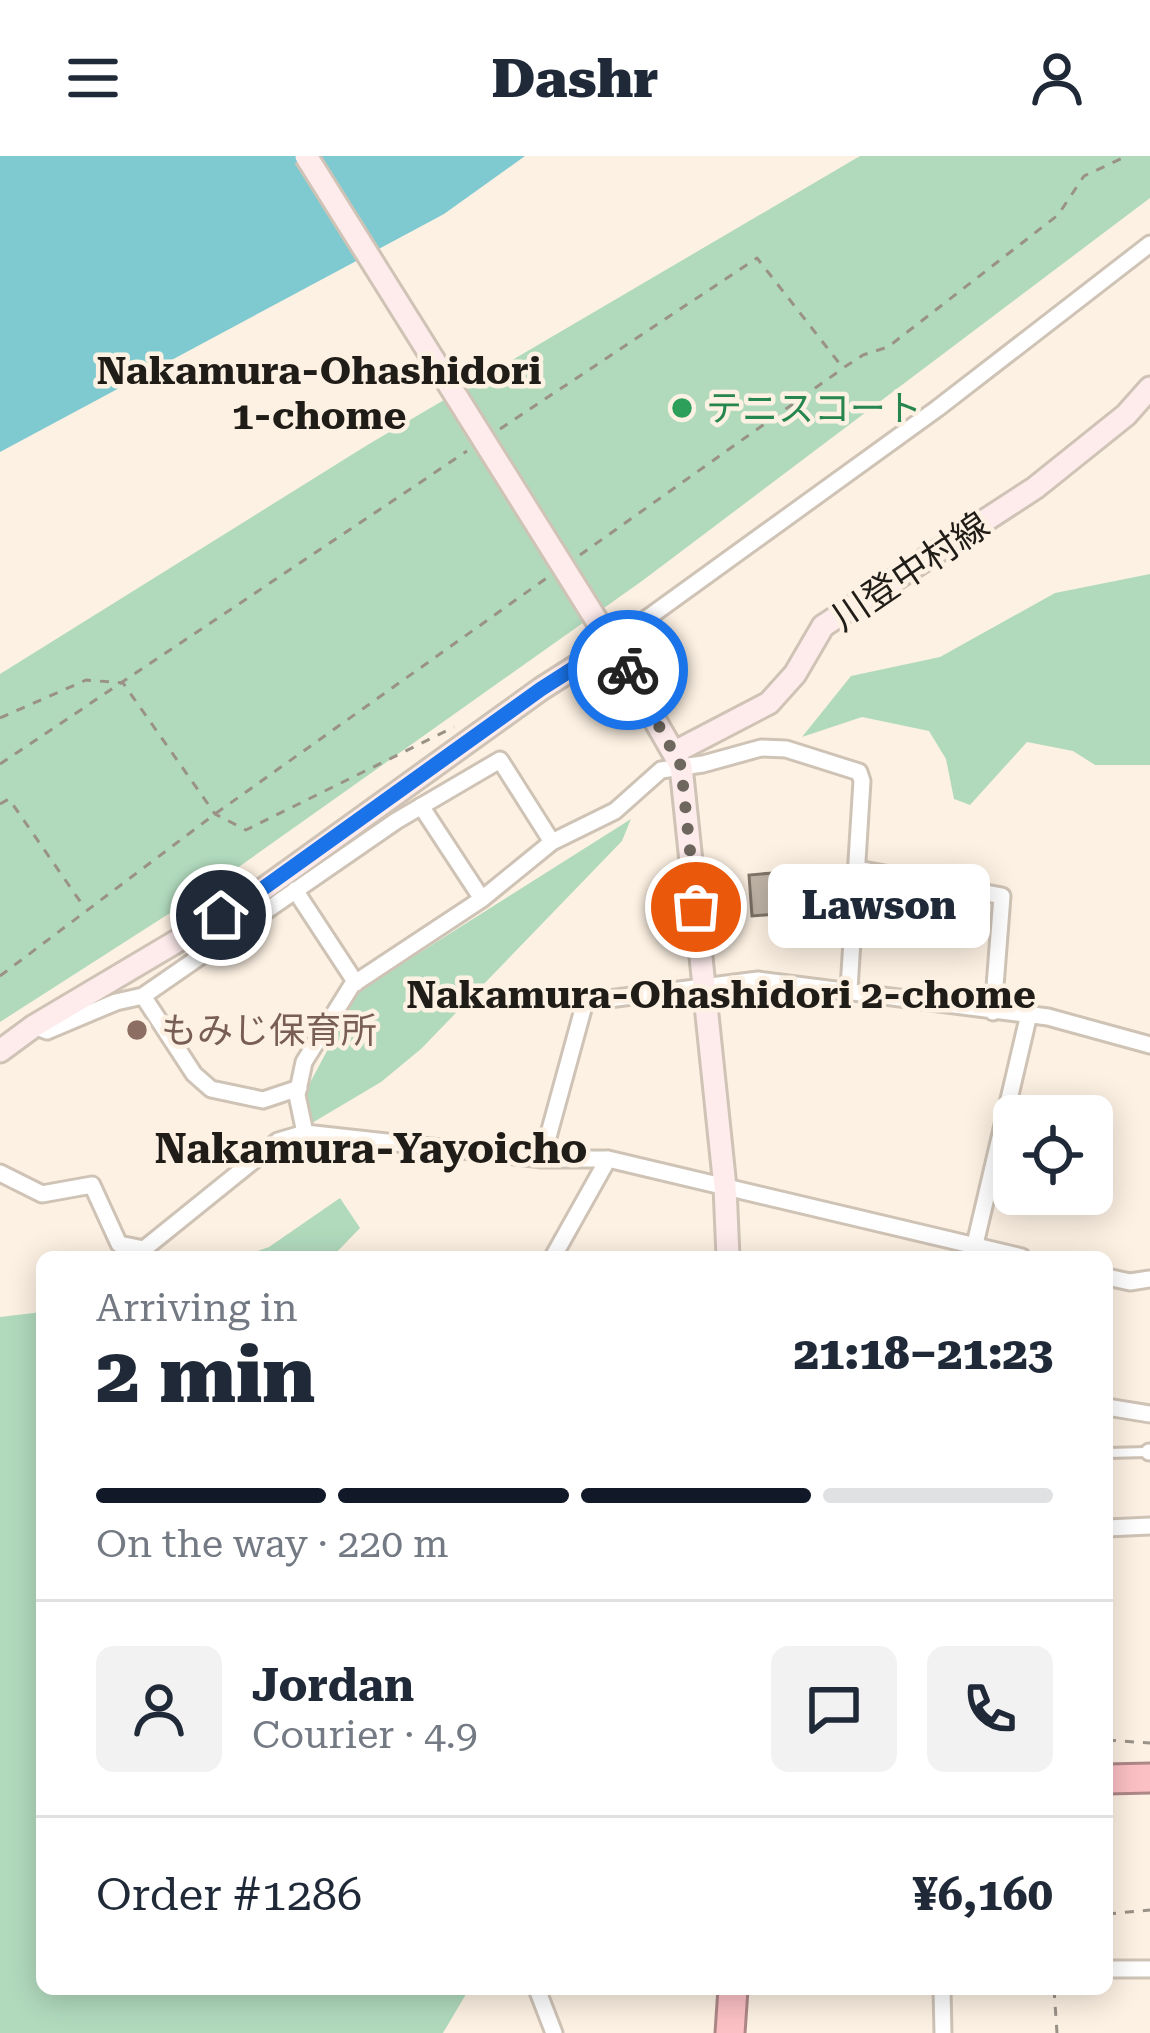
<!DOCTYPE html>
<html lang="en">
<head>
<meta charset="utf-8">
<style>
	body { margin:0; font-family:"Roboto Serif","Noto Sans JP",serif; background:#f2f2f3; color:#1f2937; height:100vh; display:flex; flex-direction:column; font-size:45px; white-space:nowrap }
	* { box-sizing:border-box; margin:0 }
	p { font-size:39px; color:#747a83 }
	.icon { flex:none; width:66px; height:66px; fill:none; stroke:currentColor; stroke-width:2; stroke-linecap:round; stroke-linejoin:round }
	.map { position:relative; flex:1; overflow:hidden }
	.side { position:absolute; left:36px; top:1095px; width:1077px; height:744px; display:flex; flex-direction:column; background:#fff; border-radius:18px; box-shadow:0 6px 30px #0003 }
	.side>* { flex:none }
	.buttons { position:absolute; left:993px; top:939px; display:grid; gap:24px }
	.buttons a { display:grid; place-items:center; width:120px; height:120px; border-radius:18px; background:#fff; box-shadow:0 6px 30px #0003; font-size:60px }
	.pin { position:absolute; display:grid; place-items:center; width:102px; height:102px; color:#fff; margin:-51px; border:6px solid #fff; border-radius:50%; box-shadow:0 3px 12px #0007 }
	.courier { position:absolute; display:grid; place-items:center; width:120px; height:120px; margin:-60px; border:9px solid #1a73e8; border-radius:50%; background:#fff; color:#222; box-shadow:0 3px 15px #0007 }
	.bubble { position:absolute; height:84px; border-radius:18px; background:#fff; box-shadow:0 6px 30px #0003; font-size:39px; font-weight:800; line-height:84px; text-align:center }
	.summary em { font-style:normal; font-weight:800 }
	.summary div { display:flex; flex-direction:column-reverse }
	.summary { display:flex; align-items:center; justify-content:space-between; height:204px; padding:0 60px }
	h1 { font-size:78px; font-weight:800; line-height:90px }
	.bar { display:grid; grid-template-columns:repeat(4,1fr); gap:18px 12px; align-content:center; height:144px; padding:0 60px }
	.bar i { height:15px; border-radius:9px; background:#e0e1e3 }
	.bar .active { background:#111827 }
	.bar p { grid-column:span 4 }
	.line { display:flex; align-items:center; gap:30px; padding:0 60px; border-top:3px solid #e0e1e3 }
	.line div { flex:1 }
	.round { display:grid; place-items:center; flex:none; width:126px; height:126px; border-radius:18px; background:#f2f2f3 }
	header { display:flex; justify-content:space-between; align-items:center; height:156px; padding:0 60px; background:#fff; font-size:54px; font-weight:800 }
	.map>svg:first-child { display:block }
	.green { fill:#b1dabd }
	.water { fill:#7fcad0 }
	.building { fill:#c0b4a7; stroke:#81756a; stroke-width:3 }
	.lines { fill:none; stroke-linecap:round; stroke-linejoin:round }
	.lane-casing { stroke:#cfc3b6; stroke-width:14 }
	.street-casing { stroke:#cfc3b6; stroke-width:21 }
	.secondary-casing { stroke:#cfc3b6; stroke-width:27 }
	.highway-casing { stroke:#ae8787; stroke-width:33 }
	.path { stroke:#9a9187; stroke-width:3; stroke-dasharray:9 9; stroke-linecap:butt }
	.lane { stroke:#fff; stroke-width:8 }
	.street { stroke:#fff; stroke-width:15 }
	.secondary { stroke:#feeced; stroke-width:21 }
	.highway { stroke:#fbc0c4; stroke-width:27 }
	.secondary-bridge-casing { stroke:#cfc3b6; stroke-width:27; stroke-linecap:butt }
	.secondary-bridge { stroke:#feeced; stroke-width:21 }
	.done { stroke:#6d675e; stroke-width:12; stroke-dasharray:0 21.6 }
	.route { stroke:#1a73e8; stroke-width:15 }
	.leisure-dot { fill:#2e9e5b; stroke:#fdf1e3; stroke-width:4.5 }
	.education-dot { fill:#8d6e63; stroke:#fdf1e3; stroke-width:4.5 }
	.labels { text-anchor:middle; stroke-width:9; stroke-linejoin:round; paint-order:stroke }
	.leisure-label { font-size:36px; fill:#27864d; stroke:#fdf1e3; text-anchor:start }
	.street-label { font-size:36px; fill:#201c17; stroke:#fdf1e3 }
	.education-label { font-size:36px; fill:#785e54; stroke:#fdf1e3; text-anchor:start }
	.neighbourhood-label { font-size:39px; font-weight:bold; fill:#201c17; stroke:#fdf1e3 }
	.quarter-label { font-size:42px; font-weight:bold; fill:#201c17; stroke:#fdf1e3 }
</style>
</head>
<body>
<header><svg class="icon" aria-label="menu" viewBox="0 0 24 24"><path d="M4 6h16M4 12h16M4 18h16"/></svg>Dashr<svg class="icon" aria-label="person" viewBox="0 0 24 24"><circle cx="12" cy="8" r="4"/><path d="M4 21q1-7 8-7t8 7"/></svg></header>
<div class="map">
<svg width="1150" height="1877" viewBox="0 0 1150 1877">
	<rect width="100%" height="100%" fill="#fdf1e3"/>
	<path class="green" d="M860,0h290v42l-508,383 -433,307 -209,134v-348l369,-230z
		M1150,418v191h-55l-22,-14 -46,-9 -57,63 -16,-6 -8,-40 -17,-28 -67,-14 -60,20 49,-61 89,-19 115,-64z
		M631,663l-9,22 -201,208 -40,33 -69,41 -8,-29 55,-103z
		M340,1042l20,30 -28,29h-92l29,-10z
		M42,1156v677h427l-26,44h-443v-716z"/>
	<path class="water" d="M0,0h525l-81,58 -444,238z"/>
	<path class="building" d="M772,717l4,41 -24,2 -3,-41z"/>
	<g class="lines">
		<g class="lane-casing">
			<path id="lane" d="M1107,1297l40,-1"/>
		</g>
		<g class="street-casing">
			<path id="street" d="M613,487l325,-235 212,-164
				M421,650l61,93
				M858,713l144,27 -9,116
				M295,734l61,93
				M143,840l51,78 17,15 52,11 36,-12
				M34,870l13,5 69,-29 27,-6 253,-175 104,-61 52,82
				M305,977l-8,-38 7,-33 48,-77 130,-86 70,-57 63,-31 46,-41 42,-6 58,-16 25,1 73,23 3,9 -13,208
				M542,1003l43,-157 173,-22 290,37 102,28
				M0,1017l42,21 50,-9 27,59 25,5 134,-108 27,-8 237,26h66l414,98
				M553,1101l55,-98
				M972,1101l57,-243
				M1107,1121l23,5 20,-3
				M1107,1251l43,7
				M1149,1296h1
				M1107,1372l43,-2
				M1107,1813h43
				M537,1833l17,44
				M942,1833l1,44"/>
		</g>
		<g class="secondary-casing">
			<path id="secondary" d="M605,477l76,133 44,421 3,70
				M675,596l94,-49 26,-29 28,-48 212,-138 91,-73 24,-27
				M0,895l34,-25 224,-133 283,-204 72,-46"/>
		</g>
		<g class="highway-casing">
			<path id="highway" d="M1107,1623l43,-1
				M730,1877l3,-44"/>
		</g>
		<path class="path" d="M500,273l257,-171 86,110 20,-13 25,-8 170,-132 26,-39 43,-20
			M580,399l262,-186
			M0,562l86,-38 37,3 92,131 31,16 208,-103
			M0,608l467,-313
			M0,648l9,-5 75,108
			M0,820l215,-162 333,-237
			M1107,1584l43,3
			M1107,1758l43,-4
			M1054,1833l3,44"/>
		<use href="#lane" class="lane"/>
		<use href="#street" class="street"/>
		<use href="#secondary" class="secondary"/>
		<use href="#highway" class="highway"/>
		<g class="secondary-bridge-casing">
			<path id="secondary-bridge" d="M306,0l296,473"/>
		</g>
		<use href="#secondary-bridge" class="secondary-bridge"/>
	</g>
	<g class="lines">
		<path class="done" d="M628,514l53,96 15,141"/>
		<path class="route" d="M221,759l37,-23 283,-203 72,-46 15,27"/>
	</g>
	<circle class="leisure-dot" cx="682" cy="252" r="12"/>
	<circle class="education-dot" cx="137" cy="874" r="12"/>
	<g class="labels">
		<g class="leisure-label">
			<text x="706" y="265">テニスコート</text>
		</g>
		<g class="street-label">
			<text transform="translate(910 415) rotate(-34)" y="13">川登中村線</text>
		</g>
		<g class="education-label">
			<text x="161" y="887">もみじ保育所</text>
		</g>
		<g class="neighbourhood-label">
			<text x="319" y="228">Nakamura-Ohashidori<tspan x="319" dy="45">1-chome</tspan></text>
			<text x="721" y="852">Nakamura-Ohashidori 2-chome</text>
		</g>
		<g class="quarter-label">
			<text x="371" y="1007">Nakamura-Yayoicho</text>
		</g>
	</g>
</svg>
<div class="buttons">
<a><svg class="icon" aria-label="locate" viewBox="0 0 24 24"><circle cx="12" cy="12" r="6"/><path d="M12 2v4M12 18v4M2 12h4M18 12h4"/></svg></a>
</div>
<div class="pin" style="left:696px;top:751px;background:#ea580c"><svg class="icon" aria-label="bag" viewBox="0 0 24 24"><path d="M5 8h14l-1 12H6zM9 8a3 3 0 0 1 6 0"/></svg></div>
<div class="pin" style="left:221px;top:759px;background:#1f2937"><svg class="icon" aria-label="home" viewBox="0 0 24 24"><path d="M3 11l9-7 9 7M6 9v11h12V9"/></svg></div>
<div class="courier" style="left:628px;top:514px"><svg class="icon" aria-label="bike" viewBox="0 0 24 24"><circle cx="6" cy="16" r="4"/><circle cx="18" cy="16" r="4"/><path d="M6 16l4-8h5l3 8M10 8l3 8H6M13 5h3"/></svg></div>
<div class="bubble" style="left:768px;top:708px;width:222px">Lawson</div>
<section class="side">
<div class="summary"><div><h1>2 min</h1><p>Arriving in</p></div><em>21:18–21:23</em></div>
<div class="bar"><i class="active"></i><i class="active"></i><i class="active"></i><i></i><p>On the way · 220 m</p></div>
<div class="line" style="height:216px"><a class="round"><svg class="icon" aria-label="person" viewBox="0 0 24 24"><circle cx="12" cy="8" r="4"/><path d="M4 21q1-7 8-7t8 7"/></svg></a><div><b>Jordan</b><p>Courier · 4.9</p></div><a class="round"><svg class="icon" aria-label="chat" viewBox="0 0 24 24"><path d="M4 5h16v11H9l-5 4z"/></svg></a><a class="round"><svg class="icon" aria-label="phone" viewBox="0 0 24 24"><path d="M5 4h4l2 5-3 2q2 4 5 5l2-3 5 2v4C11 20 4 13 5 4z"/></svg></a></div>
<div class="line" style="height:156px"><div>Order #1286</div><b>¥6,160</b></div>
</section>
</div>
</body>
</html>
